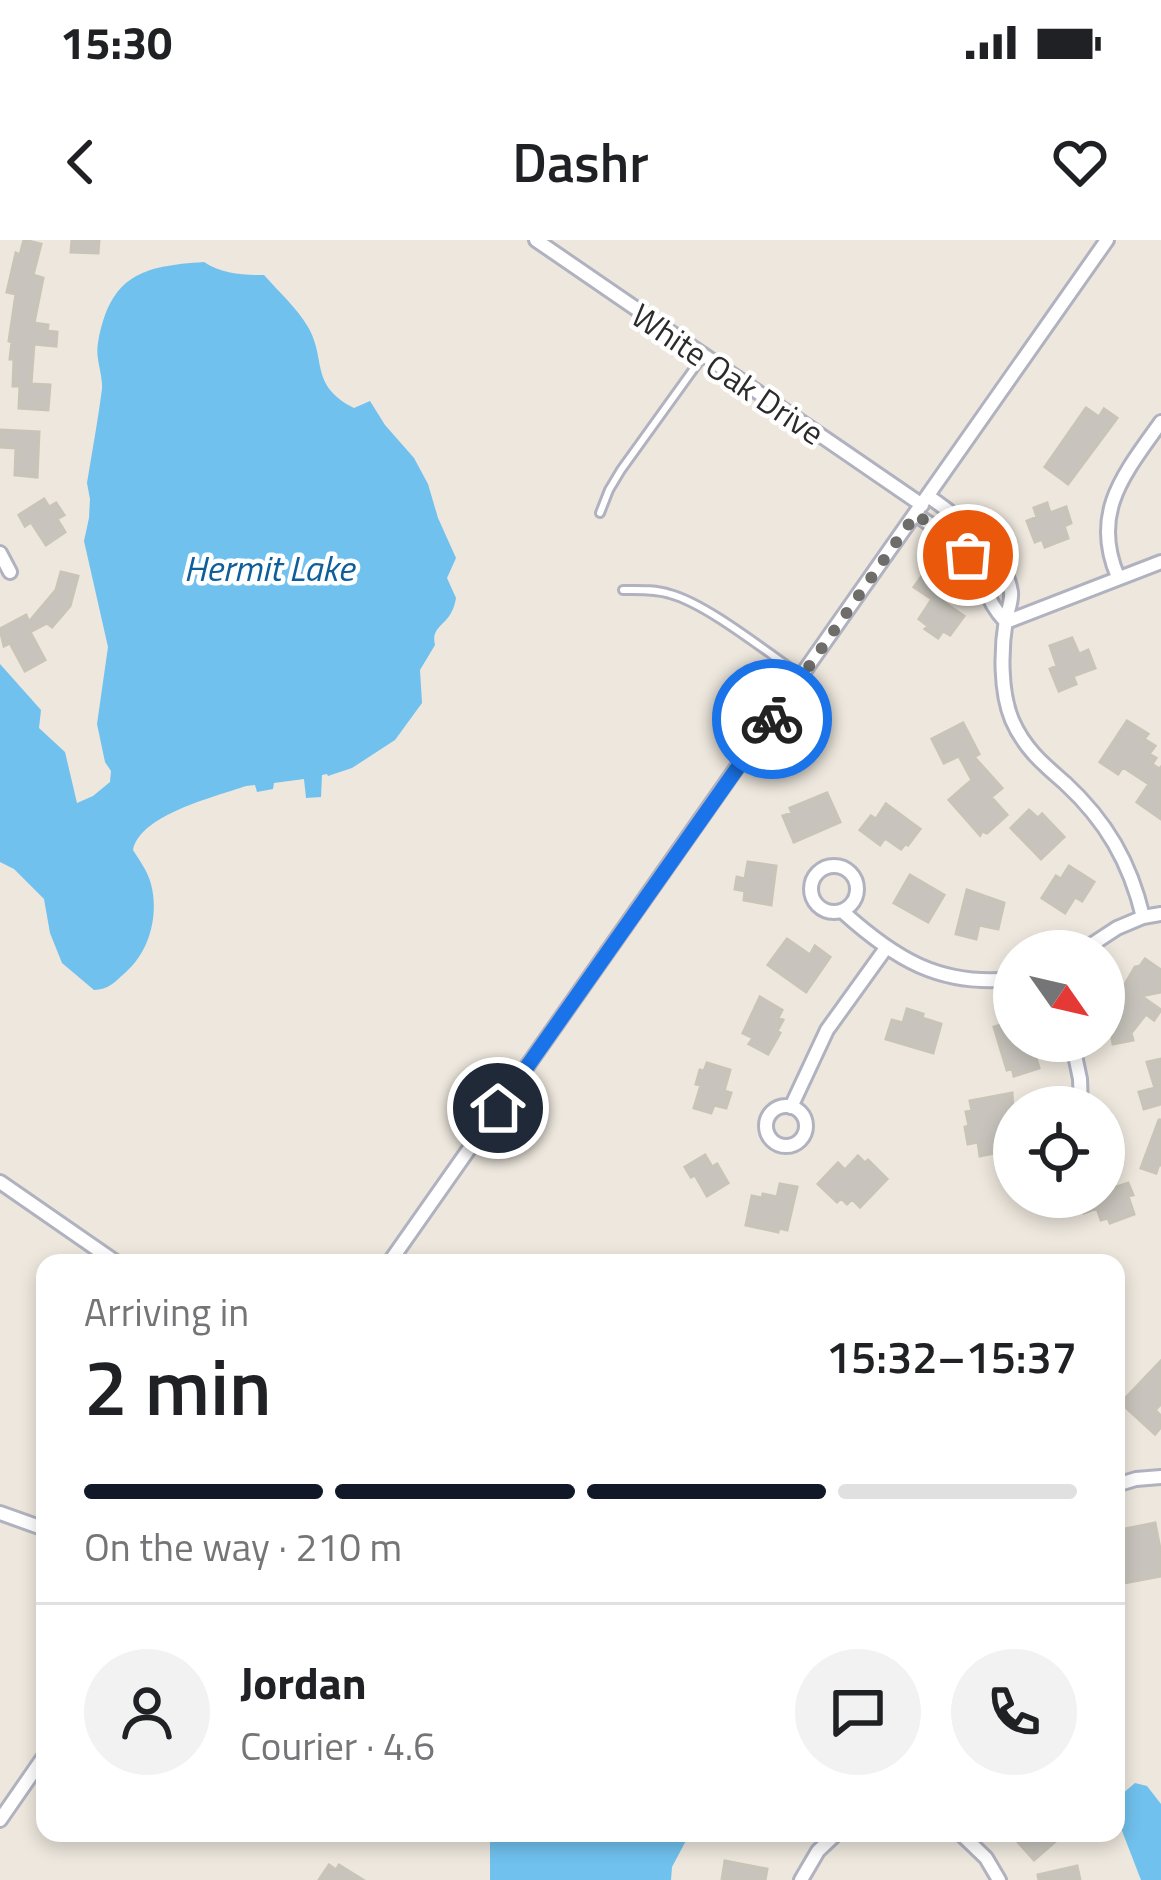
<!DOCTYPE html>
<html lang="en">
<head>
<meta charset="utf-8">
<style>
	body { margin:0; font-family:"Titillium Web",sans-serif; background:#f2f2f2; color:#202124; height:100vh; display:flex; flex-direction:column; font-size:45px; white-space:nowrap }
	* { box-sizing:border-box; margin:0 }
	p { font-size:39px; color:#757577 }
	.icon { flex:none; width:66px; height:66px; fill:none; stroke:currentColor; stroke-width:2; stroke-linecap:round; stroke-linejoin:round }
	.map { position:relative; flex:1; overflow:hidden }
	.panel { position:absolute; left:36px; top:1014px; width:1089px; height:588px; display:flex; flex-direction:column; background:#fff; border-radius:24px; box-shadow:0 6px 18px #0003 }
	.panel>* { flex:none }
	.needle { width:78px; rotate:124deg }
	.fabs { position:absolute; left:993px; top:690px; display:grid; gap:24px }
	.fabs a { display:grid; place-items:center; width:132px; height:132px; border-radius:50%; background:#fff; box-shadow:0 6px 18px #0003; font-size:60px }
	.pin { position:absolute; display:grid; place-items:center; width:102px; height:102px; color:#fff; margin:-51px; border:6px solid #fff; border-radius:50%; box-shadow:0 3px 12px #0007 }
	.courier { position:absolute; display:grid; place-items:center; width:120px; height:120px; margin:-60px; border:9px solid #1a73e8; border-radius:50%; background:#fff; color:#222; box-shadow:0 3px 15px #0007 }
	.overview em { font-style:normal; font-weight:600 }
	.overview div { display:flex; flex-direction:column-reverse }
	.overview { display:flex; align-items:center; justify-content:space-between; height:204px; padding:0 48px }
	h1 { font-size:78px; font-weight:600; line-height:90px }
	.bar { display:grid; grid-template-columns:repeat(4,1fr); gap:18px 12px; align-content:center; height:144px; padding:0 48px }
	.bar i { height:15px; border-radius:9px; background:#e0e0e0 }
	.bar .on { background:#111827 }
	.bar p { grid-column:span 4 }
	.line { display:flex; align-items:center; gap:30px; padding:0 48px; border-top:3px solid #e0e0e0 }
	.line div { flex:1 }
	.round { display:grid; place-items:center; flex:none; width:126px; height:126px; border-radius:63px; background:#f2f2f2 }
	.status { display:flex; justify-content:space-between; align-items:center; height:84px; padding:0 60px; background:#fff; direction:ltr }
	.status svg { height:33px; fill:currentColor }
	header { display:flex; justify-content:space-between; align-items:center; height:156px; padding:0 48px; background:#fff; font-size:54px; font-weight:600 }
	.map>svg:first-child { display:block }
	.water { fill:#70c1ee }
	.building { fill:#c8c4bd; stroke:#c8c4b7; stroke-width:3 }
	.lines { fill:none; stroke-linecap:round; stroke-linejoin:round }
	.service-casing { stroke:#b1b2bf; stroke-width:12 }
	.minor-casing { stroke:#b1b2bf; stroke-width:18 }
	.service { stroke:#fff; stroke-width:6 }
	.minor { stroke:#fff; stroke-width:12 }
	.done { stroke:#6f6d69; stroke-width:12; stroke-dasharray:0 21.6 }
	.route { stroke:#1a73e8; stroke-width:15 }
	.labels { text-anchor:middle; stroke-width:9; stroke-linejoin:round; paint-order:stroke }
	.street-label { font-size:33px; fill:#2b2b2b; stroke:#fff }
	.water-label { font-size:36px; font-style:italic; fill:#0e5e9c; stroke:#fff }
</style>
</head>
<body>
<div class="status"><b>15:30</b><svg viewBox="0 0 49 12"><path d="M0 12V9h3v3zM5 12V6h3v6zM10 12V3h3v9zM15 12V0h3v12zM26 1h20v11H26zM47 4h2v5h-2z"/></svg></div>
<header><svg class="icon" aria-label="back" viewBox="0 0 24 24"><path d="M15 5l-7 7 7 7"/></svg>Dashr<svg class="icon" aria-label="heart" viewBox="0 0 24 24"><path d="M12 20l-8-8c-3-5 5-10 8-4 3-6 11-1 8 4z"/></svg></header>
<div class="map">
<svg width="1161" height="1640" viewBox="0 0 1161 1640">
	<rect width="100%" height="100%" fill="#ede7dd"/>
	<path class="water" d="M204,22c17,12 40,13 60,13 15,17 33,33 44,52 19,33 1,58 46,81l16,-7 15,24 29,33 14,26 10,34 18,40 -9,20 9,20c-1,5 -2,10 -5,15 -7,13 -20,15 -16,32l-15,25 2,33 -27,37 -43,28 -24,8 -1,-2 -5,1 -1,22 -15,1 -2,-19 -30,4 -1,6 -16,3 -2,-7 -9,1c-32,11 -106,29 -113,64 7,11 15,22 18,34 8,30 -1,67 -25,88 -10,9 -18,18 -32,18l-32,-27 -12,-30 -6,-34 -30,-30 -14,-7v-198l41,46 -2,18 26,24 12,51 16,-7 17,-14 1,-11 -6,-9 -8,-38 11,-77 -24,-106 5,-23 1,-19 -3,-16c5,-31 11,-63 15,-94 1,-15 -7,-30 -4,-46 12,-68 44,-77 106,-81z
		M1135,1543l12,3 14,18v76h-20l-24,-62 -1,-19z
		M493,1593h197l-18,34 -1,13h-181v-44z"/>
	<path class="building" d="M24,0l17,4 -8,31 10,3 -9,45 14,2 -1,6 10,1 -1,14 -22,-2 -3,40 19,1 -2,25 -29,-2 1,-22h-7l1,-27h-4l2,-17 -3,-1 7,-47 -9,-2 9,-39 4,2z
		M72,0h27l-1,13 -27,-1z
		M1086,168l13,9 5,-8 13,9 -49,66 -23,-17z
		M0,190l39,2 -2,45 -22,-2 1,-27 -16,-1z
		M44,259l5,8 7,-4 8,12 -7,4 8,13 -19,13 -15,-23 -6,4 -6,-11z
		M1047,263l3,10 16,-6 5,16 -7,3 4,12 -23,9 -3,-8 -7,3 -8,-21 10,-4 -3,-9z
		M61,332l17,4 -8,30 -18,21 -5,-4 -17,9 15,28 -20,11 -15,-28 -6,3 -4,-17 26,-14 3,7 27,-32z
		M924,333l26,18 -8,10 22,15 -14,19 -7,-4 -5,7 -13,-9 3,-3 -9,-7 13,-20 -18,-12z
		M1072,398l7,16 9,-4 7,18 -22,8 3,8 -17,7 -9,-22 7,-3 -7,-20z
		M1127,481l21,13 -4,5 11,7 -6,8 7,4 -4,6 7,5 2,-2v52l-24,-17 12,-18 -26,-17 -5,7 -18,-12z
		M963,483l16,31 -5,3 28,31 -11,9 16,18 -20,18 -5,-2 -2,4 -31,-35 23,-20 -13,-24 -15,7 -12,-24z
		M827,553l13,29 -46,20 -11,-26 9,-3 -2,-5z
		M886,564l34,25 -12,16 -2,-2 -5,6 -16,-11 -5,7 -20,-15 11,-14 5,3z
		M1029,570l9,8 4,-4 22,23 -23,22 -30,-31z
		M748,622l28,4 -5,39 -27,-5 1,-9 -10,-2 2,-12 8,2z
		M1069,626l25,16 -12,19 -7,-4 -10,16 -23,-15 14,-22 5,3z
		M910,635l34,20 -16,27 -34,-19z
		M967,650l37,13 -6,26 -19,-4 -3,14 -20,-5z
		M787,699l23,16 5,-9 15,11 -24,35 -38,-27z
		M1145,719l16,11v22l-20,4 20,14 -7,10 -8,-6 -15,19 2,7 -20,4 -4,-27 10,-2 -1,-9 4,-6 -1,-9 14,-24 5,-1z
		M760,757l22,13 -4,8 5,2 -6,11 3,2 -12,21 -19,-10 4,-6 -10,-5z
		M907,769l16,5 -1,4 19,6 -8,29 -47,-14 6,-19 11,3z
		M1014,781v20h17l8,27 -25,8 -2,-8 -5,2 -13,-43z
		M1161,819v45l-17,5 -5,-17 16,-4 -8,-26z
		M707,823l23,7 -6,21 7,2 -5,15 -12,-3 -3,8 -17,-5 7,-23 -5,-1 4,-14 4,1z
		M1012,853l2,42 -13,3 3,13 -24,5 -2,-14 -10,2 -3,-17 4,-1 -3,-14 6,-1 -2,-10z
		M1159,880h2v45l-2,-1 -3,9 -15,-5z
		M705,915l7,12 5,-3 11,19 -21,13 -12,-21 -4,2 -6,-10z
		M858,916l7,7 3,-3 19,19 -27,28 -8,-8 -5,5 -6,-6 -4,4 -19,-18 20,-21 7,7z
		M1128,943l5,12 -5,1 6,18 -24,9 -2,-5 -7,2 -4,-12 -13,5 -4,-14 24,-2v-6z
		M780,944l17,3 -10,43 -8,-2 -1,4 -32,-7 6,-29 10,2 1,-4 14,3z
		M1161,1121v43l-6,6 6,6v11l-6,7 -34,-31z
		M1155,1283l6,31v22l-37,7 -2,-9 -6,1v-37l6,-1 -2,-7z
		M1010,1593h55l-31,27z
		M725,1621l42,8 -2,11h-43z
		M329,1625l7,5 3,-5 24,15h-44z
		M1077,1626l3,14h-41l-1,-5z"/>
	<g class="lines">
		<g class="service-casing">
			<path id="service" d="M600,273l9,-23 12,-20 82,-114
				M623,350c15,0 32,-1 47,4 37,10 95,57 129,80"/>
		</g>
		<g class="minor-casing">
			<path id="minor" d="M536,0l386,265
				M928,256c33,24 76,52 83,96 1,9 -3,18 -5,27 -5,30 -6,72 6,101 12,28 31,44 53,63 41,38 65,79 78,134l18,-3
				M915,274c24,16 50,32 63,58 11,21 10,31 28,50
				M0,313l10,19
				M1118,337c-28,-65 7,-104 43,-155
				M1006,382l155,-60
				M811 649a23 23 0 1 1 46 0a23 23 0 1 1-46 0Z
				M842,671c53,48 98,76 172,68
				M1082,711l35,-23 26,-11
				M1072,801l8,38 1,28
				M766 886a20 20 0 1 1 40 0a20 20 0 1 1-40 0Z
				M791,867l36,-77 59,-82
				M1104,877l6,13 -6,18
				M0,942l117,81
				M389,1023l718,-1023
				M1116,1245l20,-6 25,-2
				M0,1273l45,16
				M0,1580l45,-65
				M960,1593l26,25 13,22
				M801,1640l17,-29 19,-18"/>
		</g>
		<use href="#service" class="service"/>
		<use href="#minor" class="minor"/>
	</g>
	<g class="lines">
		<path class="done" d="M772,479l144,-205 52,41"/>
		<path class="route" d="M498,868l274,-389"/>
	</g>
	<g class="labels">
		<g class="street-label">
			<text transform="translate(728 134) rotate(34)" y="12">White Oak Drive</text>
		</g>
		<g class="water-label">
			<text x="269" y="341">Hermit Lake</text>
		</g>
	</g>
</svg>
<div class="fabs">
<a><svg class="needle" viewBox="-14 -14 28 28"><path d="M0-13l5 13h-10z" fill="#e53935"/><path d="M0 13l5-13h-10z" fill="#757577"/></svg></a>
<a><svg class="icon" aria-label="locate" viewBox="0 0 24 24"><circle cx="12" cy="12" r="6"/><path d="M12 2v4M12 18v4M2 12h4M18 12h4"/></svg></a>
</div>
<div class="pin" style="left:968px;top:315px;background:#ea580c"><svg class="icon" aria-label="bag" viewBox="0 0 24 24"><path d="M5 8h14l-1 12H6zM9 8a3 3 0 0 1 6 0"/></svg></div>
<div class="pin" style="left:498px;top:868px;background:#1f2937"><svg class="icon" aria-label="home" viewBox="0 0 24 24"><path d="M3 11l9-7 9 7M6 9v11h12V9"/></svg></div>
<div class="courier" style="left:772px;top:479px"><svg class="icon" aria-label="bike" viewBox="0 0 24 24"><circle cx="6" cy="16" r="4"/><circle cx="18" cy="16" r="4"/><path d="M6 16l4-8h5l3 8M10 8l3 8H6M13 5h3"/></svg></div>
<section class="panel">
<div class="overview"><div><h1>2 min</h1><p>Arriving in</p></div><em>15:32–15:37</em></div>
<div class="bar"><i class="on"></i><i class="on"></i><i class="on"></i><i></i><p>On the way · 210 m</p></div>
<div class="line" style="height:216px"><a class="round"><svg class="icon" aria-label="person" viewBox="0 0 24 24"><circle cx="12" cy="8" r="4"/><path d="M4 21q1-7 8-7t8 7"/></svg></a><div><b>Jordan</b><p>Courier · 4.6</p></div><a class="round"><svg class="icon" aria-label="chat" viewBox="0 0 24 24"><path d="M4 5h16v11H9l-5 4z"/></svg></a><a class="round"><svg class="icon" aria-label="phone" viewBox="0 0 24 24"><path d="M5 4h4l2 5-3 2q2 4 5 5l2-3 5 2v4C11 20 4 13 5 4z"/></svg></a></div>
</section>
</div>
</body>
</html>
